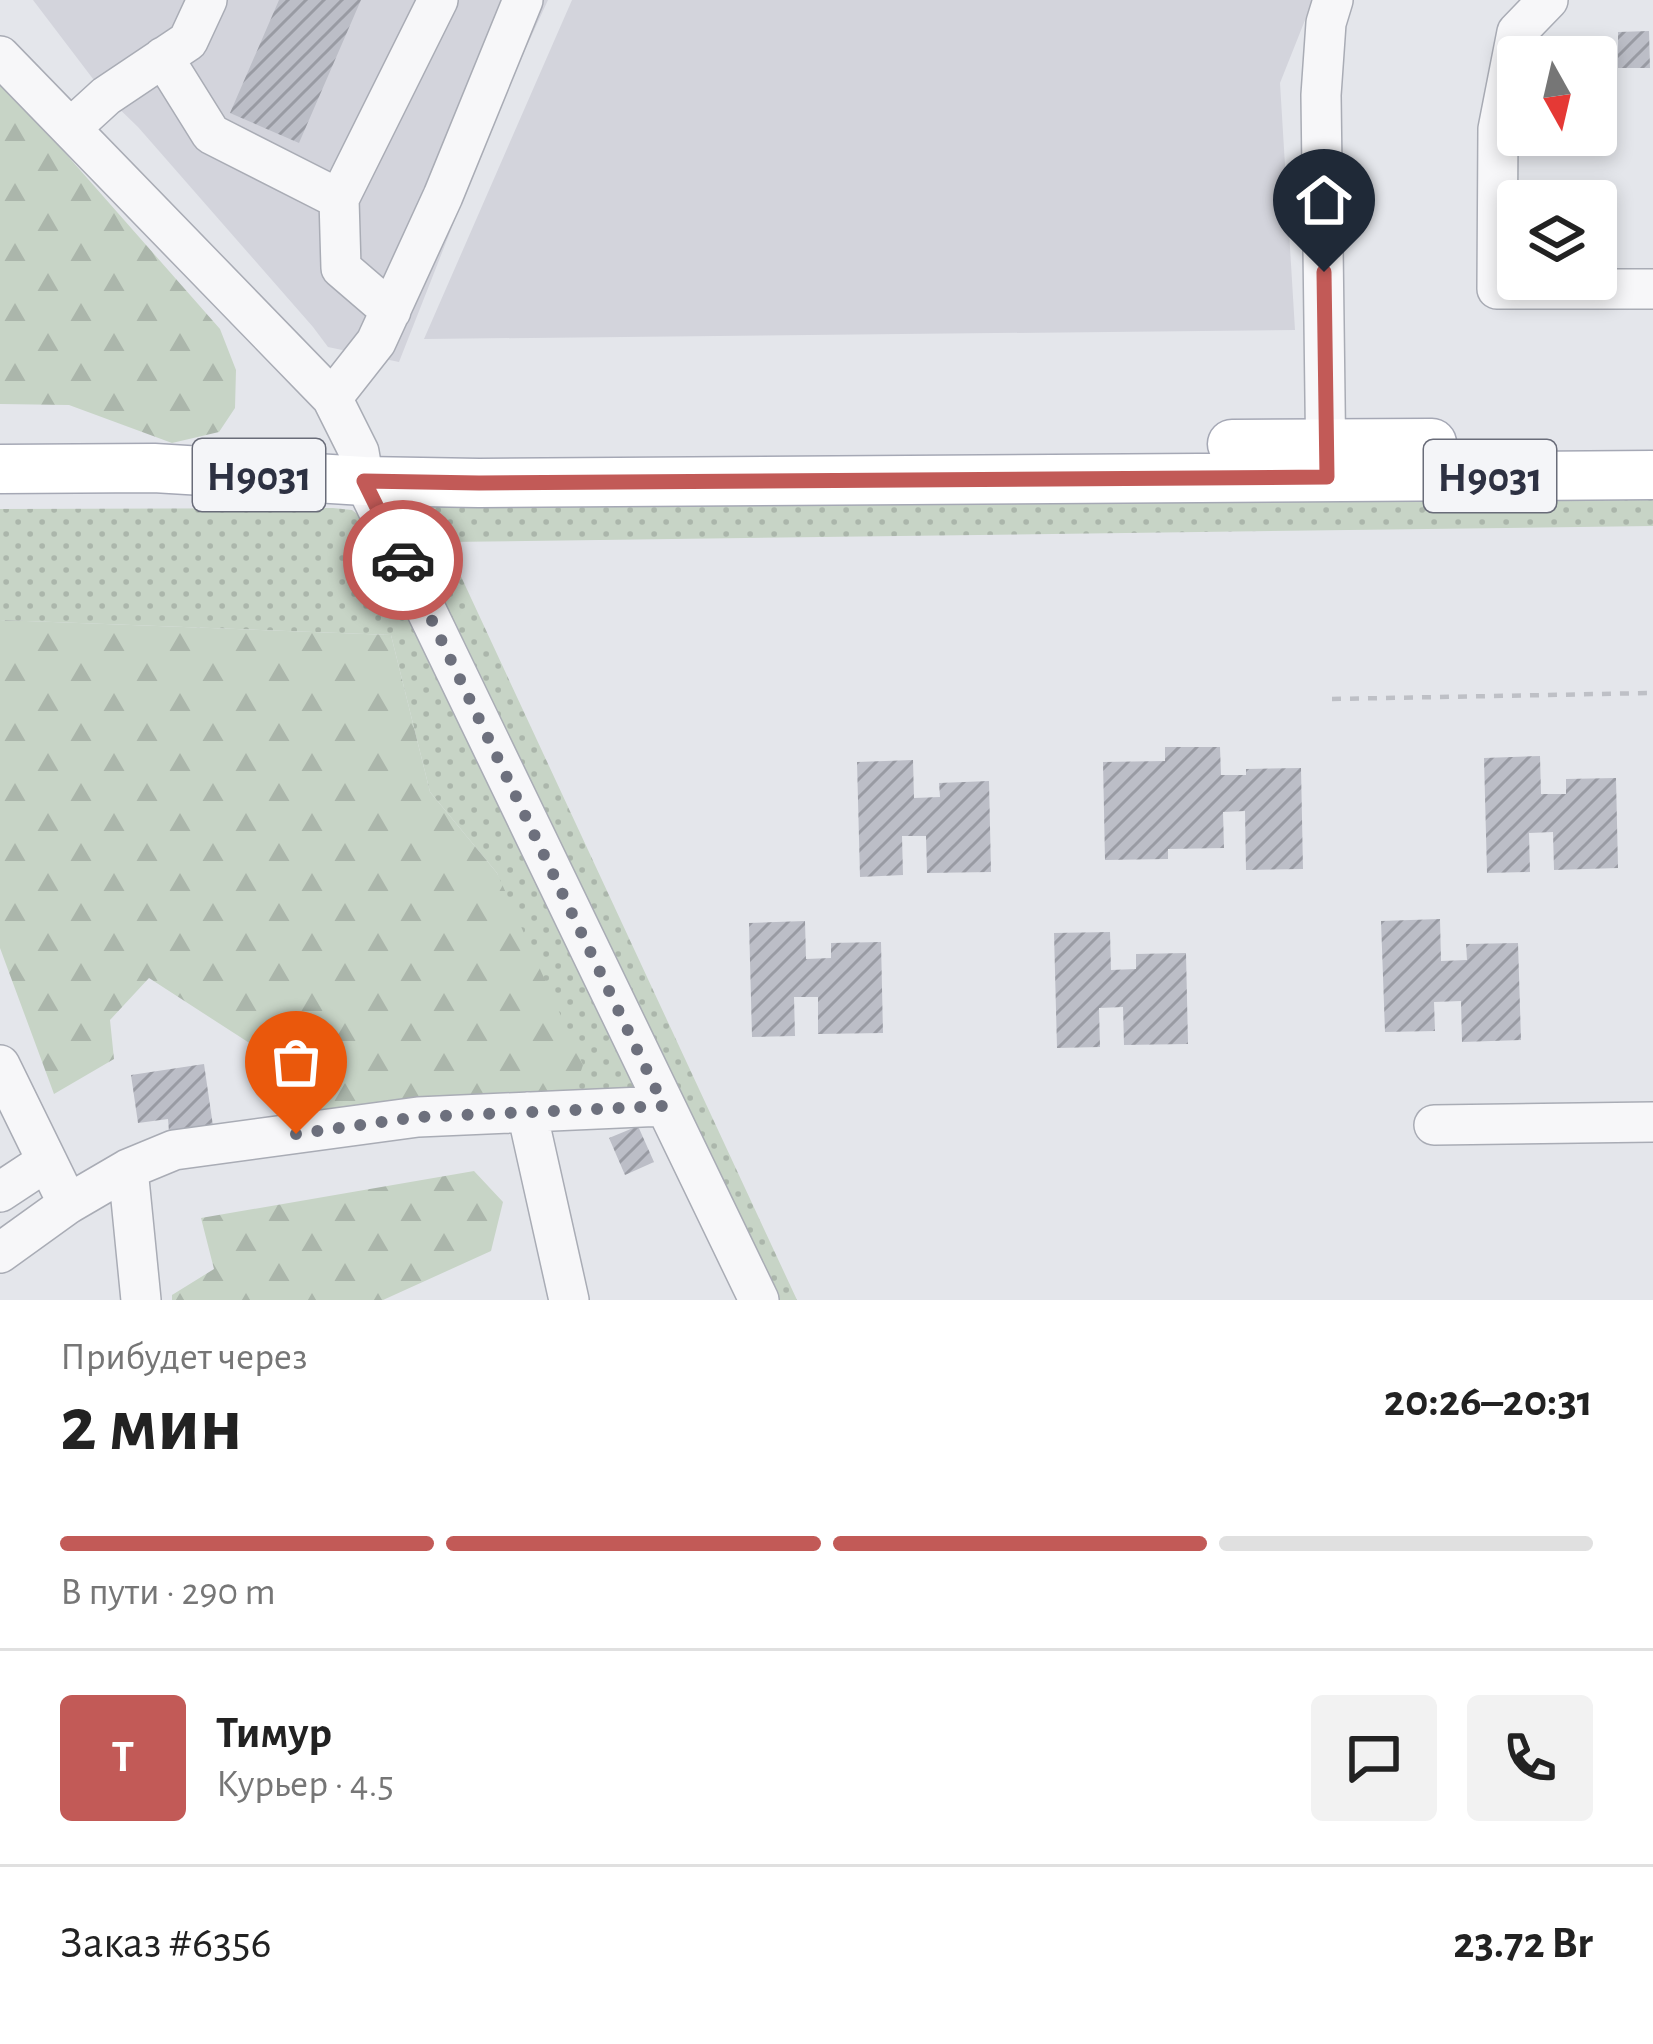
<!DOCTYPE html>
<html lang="ru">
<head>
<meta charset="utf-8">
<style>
	body { margin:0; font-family:"Alegreya Sans",sans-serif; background:#f2f2f2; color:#222; height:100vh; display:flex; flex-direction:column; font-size:45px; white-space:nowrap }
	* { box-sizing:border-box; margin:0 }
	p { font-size:39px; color:#767676 }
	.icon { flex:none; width:66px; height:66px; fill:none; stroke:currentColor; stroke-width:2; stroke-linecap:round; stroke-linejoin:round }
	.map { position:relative; height:1300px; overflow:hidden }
	.drawer { display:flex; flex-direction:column; background:#fff; flex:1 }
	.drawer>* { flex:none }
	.needle { width:78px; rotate:172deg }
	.fabs { position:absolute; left:1497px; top:36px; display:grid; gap:24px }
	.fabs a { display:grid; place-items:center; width:120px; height:120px; border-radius:12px; background:#fff; box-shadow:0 6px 18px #0003; font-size:60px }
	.pin { position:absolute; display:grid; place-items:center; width:102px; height:102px; color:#fff; margin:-123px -51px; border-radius:50% 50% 50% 0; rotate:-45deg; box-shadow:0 0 12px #0007 }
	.pin .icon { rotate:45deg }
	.courier { position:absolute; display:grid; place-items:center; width:120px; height:120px; margin:-60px; border:9px solid #c25a57; border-radius:50%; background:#fff; color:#222; box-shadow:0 3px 15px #0007 }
	.overview em { font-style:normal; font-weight:600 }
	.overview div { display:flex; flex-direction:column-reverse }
	.overview { display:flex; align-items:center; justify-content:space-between; height:204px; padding:0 60px }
	h1 { font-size:78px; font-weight:600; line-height:90px }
	.bar { display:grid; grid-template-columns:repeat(4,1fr); gap:18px 12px; align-content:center; height:144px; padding:0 60px }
	.bar i { height:15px; border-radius:9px; background:#e0e0e0 }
	.bar .on { background:#c25a57 }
	.bar p { grid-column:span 4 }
	.line { display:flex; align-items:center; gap:30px; padding:0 60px; border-top:3px solid #e0e0e0 }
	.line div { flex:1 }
	.round { display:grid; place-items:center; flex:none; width:126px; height:126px; border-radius:12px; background:#f2f2f2 }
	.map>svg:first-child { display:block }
	.built { fill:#d3d4dc }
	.grass { fill:url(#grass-dots) }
	.forest { fill:url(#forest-firs) }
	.building { fill:url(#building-hatch) }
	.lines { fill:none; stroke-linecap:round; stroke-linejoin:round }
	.minor-casing { stroke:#a9acb5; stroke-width:42 }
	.major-casing { stroke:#a5a8b5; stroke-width:51 }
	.path { stroke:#bec0c6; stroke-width:4.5; stroke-dasharray:9 9; stroke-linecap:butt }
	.minor { stroke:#f7f7f9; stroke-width:39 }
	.major { stroke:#fff; stroke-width:48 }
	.done { stroke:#6d707d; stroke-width:12; stroke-dasharray:0 21.6 }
	.route { stroke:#c25a57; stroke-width:15 }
	.labels { text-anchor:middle; stroke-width:9; stroke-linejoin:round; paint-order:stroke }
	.shield { fill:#f4f5f8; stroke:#696c79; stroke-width:3 }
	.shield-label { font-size:42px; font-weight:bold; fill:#2d3142 }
</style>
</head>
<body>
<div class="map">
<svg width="1653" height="1300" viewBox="0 0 1653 1300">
	<defs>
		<pattern id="grass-dots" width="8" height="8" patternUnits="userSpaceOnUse" patternTransform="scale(3)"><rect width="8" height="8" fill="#c7d4c6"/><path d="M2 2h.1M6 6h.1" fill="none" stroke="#abb6ab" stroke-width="1.8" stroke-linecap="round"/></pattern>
		<pattern id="forest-firs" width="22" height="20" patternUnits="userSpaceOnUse" patternTransform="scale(3)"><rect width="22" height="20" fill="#c7d4c6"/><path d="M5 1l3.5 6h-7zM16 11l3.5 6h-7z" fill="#abb6ab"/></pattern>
		<pattern id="building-hatch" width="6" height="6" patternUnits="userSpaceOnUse" patternTransform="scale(3)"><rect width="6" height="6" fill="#bcbec7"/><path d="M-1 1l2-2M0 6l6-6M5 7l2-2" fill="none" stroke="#999ba3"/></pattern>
	</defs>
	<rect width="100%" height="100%" fill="#e4e6eb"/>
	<path class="built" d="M33,0h515l-46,100 -103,262 -71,-15 -15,-20 -175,-200 -32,-31z
		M572,0h741l-33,83 15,247 -871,9z"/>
	<path class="grass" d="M1653,493v33l-1208,16 352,758h-27l-364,-772 9,-19 16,-9z
		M333,508l19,2 14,11 273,574 -69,8 -73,-230 -67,-81 -39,-157 -391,-15v-111z"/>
	<path class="forest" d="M0,79l220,250 16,41 -1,38 -16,24 -47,11 -103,-38 -69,-1z
		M0,620l391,15 39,157 67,81 86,192 -13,38 -273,16 -40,-71 -108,-70 -39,42 4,39 -60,35 -54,-146z
		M474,1171l29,31 -12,49 -108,49h-211v-5l42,-26 -13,-51z"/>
	<path class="building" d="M279,0h82l-62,143 -69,-30z
		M1649,31l1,37h-32v-36z
		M1165,747h55l1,28h25v-6l55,-1 2,101 -57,1 -1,-59 -22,1 1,36 -56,1v10l-63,1 -2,-98 62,-1z
		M1540,756l1,38h25v-15l50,-1 2,90 -64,2 -1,-38 -24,1 1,39 -43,1 -3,-115z
		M913,760l1,38 26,-1 -1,-14 50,-2 2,91 -64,1 -1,-37h-24l1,39 -43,2 -3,-115z
		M1440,919l1,42 26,-1 -1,-16 52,-1 3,97 -59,2 -1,-41 -27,1 1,29 -50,1 -4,-111z
		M805,921l1,38 25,-1v-15l50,-1 2,91 -65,1v-37h-24l1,39 -43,1 -3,-114z
		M1110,932l1,38 25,-1v-15l50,-1 2,91 -64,1 -1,-38 -24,1 1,39 -43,1 -3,-115z
		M204,1064l9,62 -44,6 -1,-13 -30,4 -7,-48z
		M638,1126l16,36 -29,13 -16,-37z"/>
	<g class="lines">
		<g class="minor-casing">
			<path id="minor" d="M1548,0l-31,32 -19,97 -1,160h156
				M0,56l332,342 27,54 5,29 395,819
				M163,57l48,77 128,65 99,-199
				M71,128l35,-32 82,-55 19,-41
				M339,199l2,69 50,43
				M332,398l44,-56 67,-146 80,-196
				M1326,474l-5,-379 5,-72 7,-23
				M0,1065l68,139
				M527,1112l42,188
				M1434,1125l219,-3
				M128,1169l13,131
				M0,1192l47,-31
				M0,1253l68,-49 60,-35 46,-19 244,-33 246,-11"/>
		</g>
		<g class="major-casing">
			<path id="major" d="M1232,444l200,-1
				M0,469l154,-1 210,13 115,2 1174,-8"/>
		</g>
		<path class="path" d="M1332,699l321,-6"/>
		<use href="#minor" class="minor"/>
		<use href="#major" class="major"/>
	</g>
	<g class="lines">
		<path class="done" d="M296,1134l122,-17 246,-11 -261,-546"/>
		<path class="route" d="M403,560l-39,-79 115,2 848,-6 -3,-205"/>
	</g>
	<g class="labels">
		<g class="shield">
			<rect x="193" y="439" width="132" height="72" rx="9"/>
			<rect x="1424" y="440" width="132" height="72" rx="9"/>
		</g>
		<g class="shield-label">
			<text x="259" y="490">Н9031</text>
			<text x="1490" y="491">Н9031</text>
		</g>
	</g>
</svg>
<div class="fabs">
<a><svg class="needle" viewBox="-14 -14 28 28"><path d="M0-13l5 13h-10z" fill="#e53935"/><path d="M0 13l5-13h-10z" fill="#767676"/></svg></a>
<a><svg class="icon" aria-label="layers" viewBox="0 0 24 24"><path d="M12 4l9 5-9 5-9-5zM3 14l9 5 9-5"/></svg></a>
</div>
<div class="pin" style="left:296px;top:1134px;background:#ea580c"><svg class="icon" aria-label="bag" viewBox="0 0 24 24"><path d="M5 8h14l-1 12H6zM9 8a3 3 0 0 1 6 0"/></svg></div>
<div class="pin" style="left:1324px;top:272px;background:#1f2937"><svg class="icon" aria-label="home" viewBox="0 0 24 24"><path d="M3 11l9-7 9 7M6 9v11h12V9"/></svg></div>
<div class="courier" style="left:403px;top:560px"><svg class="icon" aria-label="car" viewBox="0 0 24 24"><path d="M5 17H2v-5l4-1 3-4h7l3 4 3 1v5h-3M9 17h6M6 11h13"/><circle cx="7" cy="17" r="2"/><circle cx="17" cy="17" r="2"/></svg></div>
</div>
<section class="drawer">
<div class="overview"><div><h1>2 мин</h1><p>Прибудет через</p></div><em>20:26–20:31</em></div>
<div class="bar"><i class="on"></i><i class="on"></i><i class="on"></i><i></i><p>В пути · 290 m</p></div>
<div class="line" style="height:216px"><b class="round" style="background:#c25a57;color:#fff">Т</b><div><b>Тимур</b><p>Курьер · 4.5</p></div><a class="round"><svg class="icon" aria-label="chat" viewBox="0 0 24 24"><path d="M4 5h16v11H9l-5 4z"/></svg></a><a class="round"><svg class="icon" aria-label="phone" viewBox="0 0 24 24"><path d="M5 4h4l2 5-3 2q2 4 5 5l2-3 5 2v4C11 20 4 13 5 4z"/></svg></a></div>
<div class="line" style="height:156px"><div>Заказ #6356</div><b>23.72 Br</b></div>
</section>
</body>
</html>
